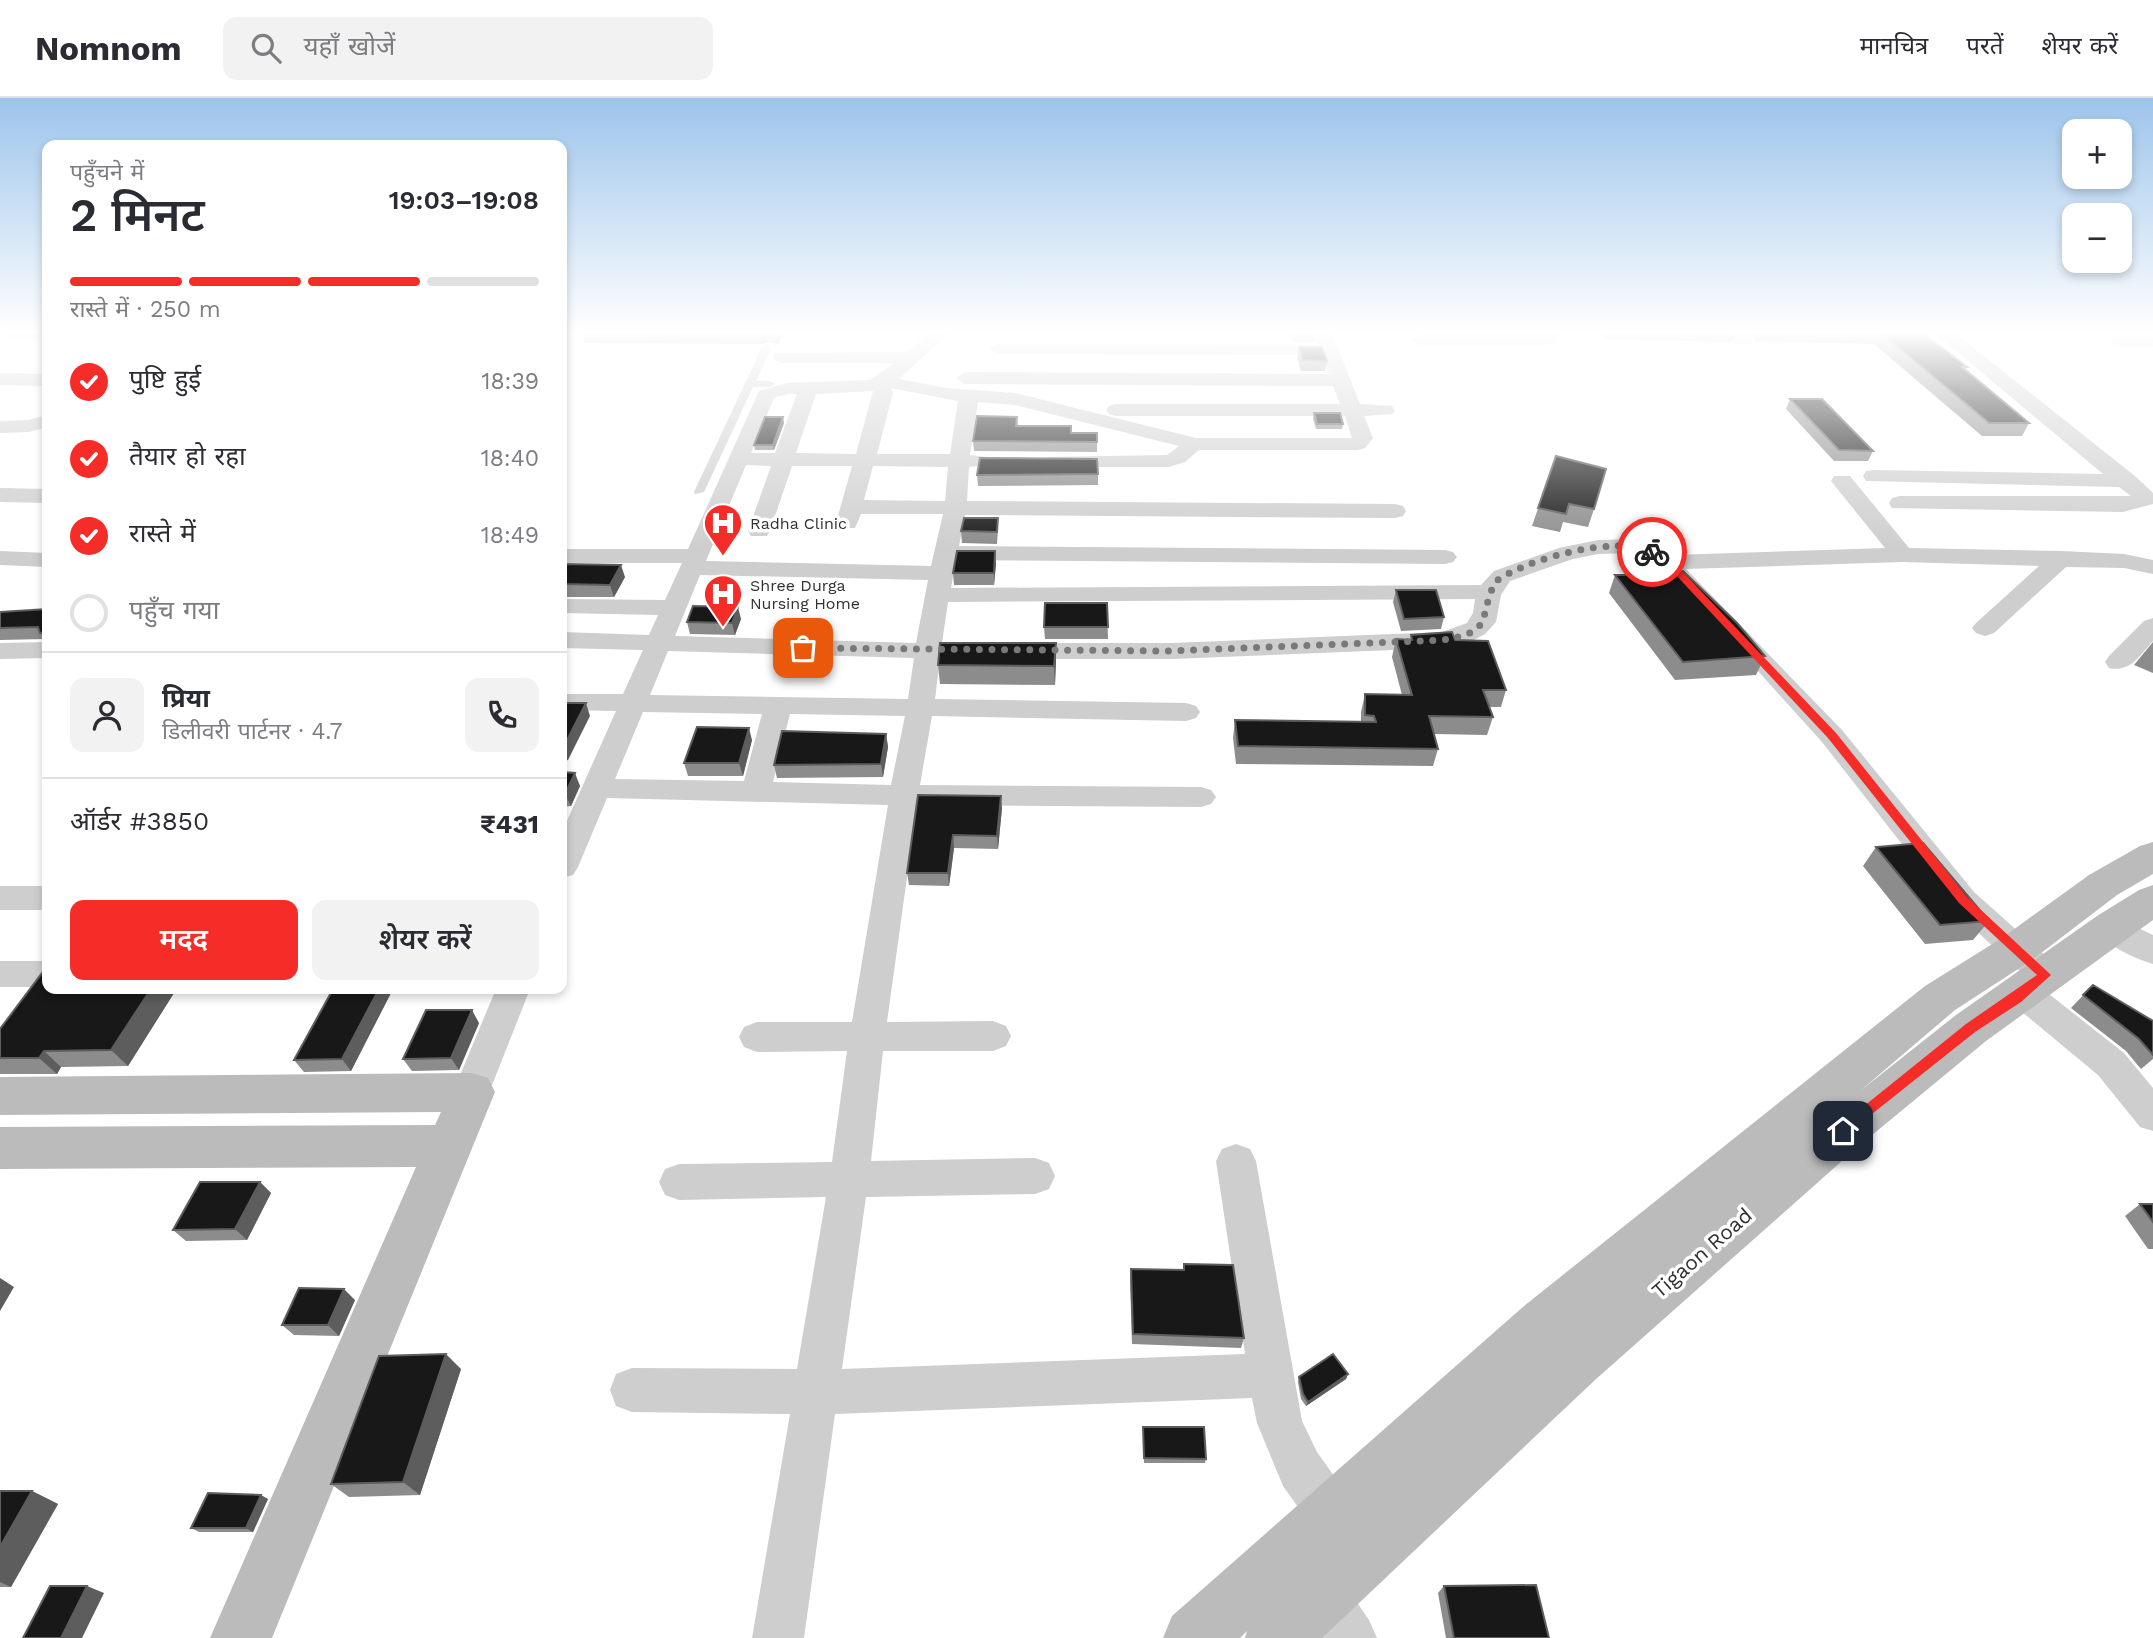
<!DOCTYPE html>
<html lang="hi">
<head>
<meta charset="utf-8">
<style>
	body { margin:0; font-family:"Work Sans","Noto Sans Devanagari",sans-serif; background:#f2f2f3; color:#2b2b33; height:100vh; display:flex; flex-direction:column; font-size:26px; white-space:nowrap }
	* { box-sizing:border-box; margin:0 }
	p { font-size:23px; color:#7c7c81 }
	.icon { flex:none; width:38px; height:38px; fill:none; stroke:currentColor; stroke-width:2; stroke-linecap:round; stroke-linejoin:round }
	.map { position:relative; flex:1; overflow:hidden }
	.details { position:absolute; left:42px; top:42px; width:525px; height:854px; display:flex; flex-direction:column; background:#fff; border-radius:14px; box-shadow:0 4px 10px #0003 }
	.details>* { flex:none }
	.buttons { position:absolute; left:2062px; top:21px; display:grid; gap:14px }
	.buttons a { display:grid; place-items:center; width:70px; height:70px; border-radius:14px; background:#fff; box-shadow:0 4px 10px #0003; font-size:35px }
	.pin { position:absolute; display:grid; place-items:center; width:60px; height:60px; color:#fff; margin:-30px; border-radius:14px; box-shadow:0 4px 10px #0006 }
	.courier { position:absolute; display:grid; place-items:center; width:70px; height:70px; margin:-35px; border:5px solid #f52c27; border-radius:50%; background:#fff; color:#222; box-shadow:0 2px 9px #0007 }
	.summary em { font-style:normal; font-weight:600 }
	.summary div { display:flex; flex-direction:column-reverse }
	.summary { display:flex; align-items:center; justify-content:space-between; height:119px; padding:0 28px }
	h1 { font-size:46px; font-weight:600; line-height:52px }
	.bar { display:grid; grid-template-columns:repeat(4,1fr); gap:10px 7px; align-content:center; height:84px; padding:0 28px }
	.bar i { height:9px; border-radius:5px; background:#e1e1e2 }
	.bar .selected { background:#f52c27 }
	.bar p { grid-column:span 4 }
	.line { display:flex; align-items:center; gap:18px; padding:0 28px; border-top:2px solid #e1e1e2 }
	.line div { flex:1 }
	.round { display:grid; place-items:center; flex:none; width:74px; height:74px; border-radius:14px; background:#f2f2f3 }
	ol { padding:0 28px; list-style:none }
	li { display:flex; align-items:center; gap:21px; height:77px }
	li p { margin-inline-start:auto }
	li .icon { padding:7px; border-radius:50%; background:#f52c27; color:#fff; stroke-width:4 }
	li:last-child { color:#7c7c81 }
	li i { width:38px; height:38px; border:4px solid #e1e1e2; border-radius:50% }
	.action { display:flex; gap:14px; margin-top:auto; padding:14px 28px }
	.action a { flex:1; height:80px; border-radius:14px; background:#f52c27; color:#fff; font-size:28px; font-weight:600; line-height:80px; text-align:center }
	.action a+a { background:#f2f2f3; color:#2b2b33 }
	header { display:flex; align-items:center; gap:42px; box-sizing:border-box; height:98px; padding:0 35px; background:#fff; border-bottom:2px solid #e1e1e2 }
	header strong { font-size:33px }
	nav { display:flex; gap:38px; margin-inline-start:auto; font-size:24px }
	.search { width:490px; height:63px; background:#f2f2f3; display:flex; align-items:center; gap:18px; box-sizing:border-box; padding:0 24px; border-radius:14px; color:#7c7c81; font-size:26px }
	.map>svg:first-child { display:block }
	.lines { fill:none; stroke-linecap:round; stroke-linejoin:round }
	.lane { fill:#cecece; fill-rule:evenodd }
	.street { fill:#cecece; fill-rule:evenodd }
	.secondary { fill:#bbb; fill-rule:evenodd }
	.wall { fill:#8c8c8c }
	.shaded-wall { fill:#5d5d5d }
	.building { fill:#181818; stroke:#5d5d5d; stroke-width:2 }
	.route { fill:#f52c27 }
	.done { stroke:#797979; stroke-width:7; stroke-dasharray:0 12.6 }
	.labels { text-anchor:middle; stroke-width:7; stroke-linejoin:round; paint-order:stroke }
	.far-poi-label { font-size:16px; fill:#313131; stroke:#fff; text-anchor:start }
	.near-street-label { font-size:21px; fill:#313131; stroke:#fff }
</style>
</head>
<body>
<header>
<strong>Nomnom</strong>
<div class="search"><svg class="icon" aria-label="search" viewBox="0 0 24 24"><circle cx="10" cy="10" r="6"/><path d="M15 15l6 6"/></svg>यहाँ खोजें</div>
<nav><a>मानचित्र</a><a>परतें</a><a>शेयर करें</a></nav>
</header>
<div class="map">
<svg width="2153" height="1540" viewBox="0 0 2153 1540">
	<rect width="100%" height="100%" fill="#fff"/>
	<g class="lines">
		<path class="lane" d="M767,246l5,3 -16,34h14l5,3 -5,3h-17l-49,105 -9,2 -1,-2 68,-145z"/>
		<path class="street" d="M4,236h39c-8,8 -31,8 -39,0z
			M928,236h20l-49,45 47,9 69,5 181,45h156l-7,-22h-229l-7,-2 -3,-4 3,-4 7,-2h224l-7,-18 -368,-2 -9,-6 9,-6 364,2 -7,-19 -324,-1 -9,-5 9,-5 320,1 -4,-11h18l28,70 32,2 3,4 -3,4 -28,2 9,22 -8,10 -7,2h-159l-14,12 -16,5h-114l-7,-2 -4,-4 4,-4 119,-2 12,-9 -164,-41 -37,-3 -8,53 16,2 4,4 -4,4 -17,2 -2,34 428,3 8,2 3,5 -3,5 -8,2 -430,-3 -6,31 486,4 8,2 4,5 -4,5 -8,2 -489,-4 -5,28 530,-3 13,-14 65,-23 39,-8 38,-1 36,16 213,-7 -54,-67 3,-5h16l59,72 153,3 62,3 29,6v14l-29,-6 -58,-1 -72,66 -9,3 -9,-3 -4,-5 4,-5 63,-57 -137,-4 -216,7 156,161 132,162 83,74 5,9 -5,9 -12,4 -5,-1 84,66 29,35v43l-13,-4 -42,-52 -88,-73 -5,-10 5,-10 12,-4 7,2 -77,-72 -130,-166 -92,-102 -78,-79 -19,-8 -35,1 -25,5 -63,22 -9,14 -5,27 -11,12 -13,7 -30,7 -270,11h-232l-5,40 251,4 10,3 4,6 -4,6 -10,3 -254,-5 -12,69 281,2 10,3 5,7 -5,7 -10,3 -284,-2 -30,217 106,-1 13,5 5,10 -5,10 -13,5h-110l-12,110 164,-3 14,5 6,13 -6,13 -14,5 -169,3 -24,172 403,-15 -29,-193 6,-12 14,-5 14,5 6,12 46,260 15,31 32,45 7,17 -7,17 -17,7 -17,-7 -32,-45 -26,-63 -5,-25 -417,16 -31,224h-52l38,-224 -158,-2 -16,-6 -6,-16 6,-16 16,-6 165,1 29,-172 -147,3 -14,-5 -6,-13 6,-13 14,-5 153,-2 15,-111 -90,1 -13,-5 -5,-10 5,-10 13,-5h95l36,-217 -281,-7 -29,69 -5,8 -11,3v-46l54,-121 -54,-1v-16h61l20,-44 -81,-2v-16l87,3 9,-20 -96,-2v-14l103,1 17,-37h-120v-14h126l71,-158 28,-8 83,-3 24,-17h-112l-7,-2 -2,-4 2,-4 132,-1zM891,290l67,13 -8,53h-73l16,-61zM873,293l-17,63 -60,-1 20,-59zM787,296h10l-22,59h-24l23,-55zM746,367l25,1 -23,65 3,5h16l3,-5 22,-65h60l-16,57 3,5h16l6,-14h82l-12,52 -225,-5zM873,368l75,1 -3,34 -81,-1zM700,477l228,5 -12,63 -241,-7zM1475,501l-2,14 -6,10 -25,9 -270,11h-230l6,-41zM668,553l246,7 -6,41 -258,-4zM643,614l119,2 -18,67 -129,-2zM790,616l115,2 -14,69 -118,-3z
			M1559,236l-3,8 -12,3h-124l-9,-5 9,-5z
			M1729,236h19l5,6 -3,4h-12z
			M1936,236h20l179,142 18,17v11l-30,8 -231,-4 -3,-5 3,-5 8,-2h231l-12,-9 -253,-6 -3,-5 3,-5 8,-1 229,4z
			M2120,239h33v10l-39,-1 -3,-4 3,-4z
			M0,275l47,1v12l-47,-1z
			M47,317v12l-18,5 -29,1v-12l28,-1z
			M0,390l47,1v14l-47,-1z
			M0,453l47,2v14l-47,-2z
			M2153,520v23c-13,14 -23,32 -44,27l-4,-6 4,-6 35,-35z
			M47,544v16l-47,1v-16z
			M0,788h47v24h-47z
			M2111,817l42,20v29c-19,-6 -49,-19 -59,-37l5,-9z
			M0,863h47v26h-47z
			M496,891h34l-45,114 -13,5 -13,-5 -6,-11z
			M1316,1464l18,7 35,51 8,18h-56l-23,-33 -7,-18 7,-18z"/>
		<path class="secondary" d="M2153,744v32l-36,21 -85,65 -77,50 -95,81 96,-76 141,-99 42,-26 14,-5v35l-167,121 -126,104 -265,235 -273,258h-77l2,-7 -7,7h-77l9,-22 352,-310 401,-320 77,-48 87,-63 51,-29z
			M472,975l16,5 7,14 -223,546h-62l206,-471 -416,2v-42l435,-2 6,-13 -441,3v-38z"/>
	</g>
	<path class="wall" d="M583,236h200l-5,10 -10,-2 -6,2 -177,-1 -2,-8z
		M1290,236h25l-1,8h-21z
		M1601,236h134l-3,7 -5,1 -123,-3z
		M1750,236h174l43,33 -2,3 64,53 -7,13h-40l-108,-92 -119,-3z
		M1299,249l28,14 -2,10h-24l-4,-13z
		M1790,301l83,52 -5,10h-34l-48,-52z
		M1314,315l29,11 -1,5h-26l-3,-10z
		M1017,319l1,9 53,7h26v19l-123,-1 -1,-10z
		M784,325l-10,27h-19l-1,-5z
		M1556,358l38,53 -6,18 -25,-5 -3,10 -28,-6z
		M1098,376v11l-120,1 -1,-11z
		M998,432l-1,14 -35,-1 -1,-12z
		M996,465l-2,22h-40l-1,-12z
		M562,466l63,13 -11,20h-52z
		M1615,477l150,81 -9,19 -81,5 -66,-87z
		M1396,492l48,27 -3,12 -40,2 -8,-29z
		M1107,505l1,36h-63l-1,-12z
		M47,511v34l-2,-4 -45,1v-28z
		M741,521l-6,16 -45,-1 -3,-12z
		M1411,537l44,5 51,50 -5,17h-12l4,10 -6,18 -53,-1 4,15 -5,17 -197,-2 -3,-26 2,-18 126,2v-10l4,-18 37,1 -10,-38 4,-18 14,1z
		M2153,544v31l-19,-8z
		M1056,545l-1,42 -115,-1 -2,-19z
		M886,636l2,13 -5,30 -106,1 -3,-13z
		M752,642l-9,36h-55l-4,-13z
		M562,674l18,14 -9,20 -9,1z
		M918,697l84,13 -4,41 -44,-1 -5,38 -40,-1 -2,-12z
		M1876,749l113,74 -16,19 -48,4 -62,-78z
		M2093,887l60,36v38l-12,10 -15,-18 -55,-43z
		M47,891h124l3,4 -46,73 -67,1 -4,7h-57v-45z
		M333,891h60l-42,82 -47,1 -10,-12z
		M479,925l-20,47 -47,1 -9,-12z
		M260,1084l11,11 -24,47 -61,1 -13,-11z
		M2140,1106h13v45h-5l-23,-33z
		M1184,1166l60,74 -3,10 -109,-4 -2,-64 1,-11 52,1z
		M355,1202l-16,36 -45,-1 -12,-10z
		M461,1271l-41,126 -71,2 -18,-13z
		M1348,1276l-2,5 -40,27 -5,-7 -3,-17 1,-5z
		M1143,1329l63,32 -1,4h-61z
		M0,1393h32l26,13 -47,83h-11z
		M268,1401l-15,33h-54l-8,-4z
		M1444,1488l105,52h-103l-8,-45z"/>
	<path class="shaded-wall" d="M767,236l1,8 -6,2 -2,-9z
		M778,236h5l-5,10 -1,-8z
		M1731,236h4l-3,7 -5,1z
		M783,319l1,6 -10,27 -1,-5z
		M995,453l1,12 -2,22v-12z
		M621,467l4,12 -11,20 -4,-12z
		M738,509l3,12 -6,16 -3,-12z
		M1056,545v19l-1,23 -1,-19z
		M586,605l4,13 -22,44 -6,2v-14z
		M749,630l3,12 -9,36 -4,-13z
		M886,636l2,13 -5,30 -2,-13z
		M575,675l5,13 -9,20 -6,-12z
		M1001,698l1,12 -4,41 -1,-13z
		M953,737l1,13 -5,38 -1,-13z
		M151,891h20l3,4 -46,73 -17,-16z
		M379,891h14l-42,82 -9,-12z
		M472,912l7,13 -20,47 -8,-12z
		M44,953l17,16 -4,7 -18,-16z
		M260,1084l11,11 -24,47 -12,-11z
		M0,1180l14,9 -14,24z
		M344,1191l11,11 -16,36 -11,-11z
		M446,1256l15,15 -41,126 -17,-13z
		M1348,1276l-2,5 -40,27 2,-4z
		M32,1393l26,13 -47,83 -11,-5v-35z
		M261,1397l7,4 -15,33 -7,-4z
		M87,1488l17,7 -22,45h-21z"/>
	<path class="building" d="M583,236h182l-5,1h-177z
		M1882,236h42l43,33h-5l67,56h-40z
		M1299,249h23l5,14 -25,-1z
		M1790,301h32l51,52 -34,-1z
		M1314,315h26l3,11h-26z
		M977,318l40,1 -1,9h55v7h26v9l-124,-1z
		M765,319h18l-10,28h-19z
		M1556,358l50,13 -12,40 -25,-5 -3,10 -28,-6z
		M980,360l117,1 1,15 -121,1z
		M964,420h34l-1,14 -36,-1z
		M957,453h38l-1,22h-41z
		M562,466l59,1 -11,20 -48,-1z
		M1683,473l54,52 28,33 -82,6 -68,-87h40z
		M1396,492h40l8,27 -40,2z
		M1045,505h62l1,24h-64z
		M693,508l45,1 -6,16 -45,-1z
		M47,511v24h-7l-2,-6 -38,1v-16z
		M1452,534l3,8 33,1 18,49h-23l10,27 -64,-1 9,33 -200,-3 -3,-26 141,2 -2,-6 -9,-1v-21l47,1 -16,-56 16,1 -1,-5z
		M940,545h116l-2,23 -116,-1z
		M562,605h24l-23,45h-1z
		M697,629l52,1 -10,35h-55z
		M782,633l104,3 -5,30 -107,1z
		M562,674l13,1 -10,21h-3z
		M918,697l83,1 -4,40 -44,-1 -5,38h-41z
		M1923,745l66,78 -49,4 -64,-78z
		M45,871h2v20h104l-40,61 -67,1 -5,7h-39v-29z
		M2093,887l60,36v34l-14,-16 -56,-44z
		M333,891h46l-37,70 -48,1z
		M426,912h46l-21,48 -48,1z
		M200,1084h60l-25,47 -62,1z
		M2140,1106h13v18z
		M1184,1166l49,1 11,73 -111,-4 -2,-65 53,1z
		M299,1190l45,1 -16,36h-46z
		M446,1256l-43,128 -72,2 48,-128z
		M1333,1256l15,20 -40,28 -5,-8 -4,-17z
		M1143,1329h61l2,32 -62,-1z
		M0,1393h32l-32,56z
		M208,1395l53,2 -15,33h-55z
		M1536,1487l13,53h-95l-10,-52z
		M50,1488h37l-26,52h-38z"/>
	<linearGradient id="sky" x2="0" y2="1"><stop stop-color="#9cc4eb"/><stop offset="0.52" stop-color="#fff"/><stop offset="1" stop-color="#fff" stop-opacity="0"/></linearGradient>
	<rect width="2153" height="451" fill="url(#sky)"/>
	<path class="route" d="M1649,452h6l25,19 156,164 131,164 84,78 -30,27 -46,30 -132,105 -7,-6 2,-4 128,-103 71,-49 -78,-72 -131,-165 -154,-165 -25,-19z"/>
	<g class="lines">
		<path class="done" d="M803,550l368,3 272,-11c52,-9 34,-19 52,-58 30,-23 123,-48 157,-30"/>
	</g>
	<defs>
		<g id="hospital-pin" transform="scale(2.0125)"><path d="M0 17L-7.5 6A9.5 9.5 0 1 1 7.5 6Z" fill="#f52c27" stroke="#fff"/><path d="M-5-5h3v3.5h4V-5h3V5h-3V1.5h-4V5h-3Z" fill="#fff"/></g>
	</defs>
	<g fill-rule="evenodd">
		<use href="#hospital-pin" x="723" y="425"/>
		<use href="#hospital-pin" x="723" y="496"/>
	</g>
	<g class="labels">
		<g class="far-poi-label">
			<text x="750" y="431">Radha Clinic</text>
			<text x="750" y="493">Shree Durga<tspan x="750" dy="18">Nursing Home</tspan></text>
		</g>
		<g class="near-street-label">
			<text transform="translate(1702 1155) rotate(-41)" y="7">Tigaon Road</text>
		</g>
	</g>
</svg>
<div class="buttons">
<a>+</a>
<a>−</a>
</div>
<div class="pin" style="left:803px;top:550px;background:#ea580c"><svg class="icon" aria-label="bag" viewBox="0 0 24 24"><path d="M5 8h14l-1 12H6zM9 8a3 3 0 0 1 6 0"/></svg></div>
<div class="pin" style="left:1843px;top:1033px;background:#1f2937"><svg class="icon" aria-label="home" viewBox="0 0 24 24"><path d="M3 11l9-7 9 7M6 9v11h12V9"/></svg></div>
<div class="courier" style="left:1652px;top:454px"><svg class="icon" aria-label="bike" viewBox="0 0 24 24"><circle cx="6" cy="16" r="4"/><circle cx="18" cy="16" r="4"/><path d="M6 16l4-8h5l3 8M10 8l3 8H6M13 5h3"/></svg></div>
<section class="details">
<div class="summary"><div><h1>2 मिनट</h1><p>पहुँचने में</p></div><em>19:03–19:08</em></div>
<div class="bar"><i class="selected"></i><i class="selected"></i><i class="selected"></i><i></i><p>रास्ते में · 250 m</p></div>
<ol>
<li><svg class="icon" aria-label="check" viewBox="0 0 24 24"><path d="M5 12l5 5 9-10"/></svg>पुष्टि हुई<p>18:39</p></li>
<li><svg class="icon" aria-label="check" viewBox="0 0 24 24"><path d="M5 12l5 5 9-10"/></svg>तैयार हो रहा<p>18:40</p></li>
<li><svg class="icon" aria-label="check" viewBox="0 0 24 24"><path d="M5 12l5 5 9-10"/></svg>रास्ते में<p>18:49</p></li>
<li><i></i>पहुँच गया</li>
</ol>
<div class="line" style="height:126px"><a class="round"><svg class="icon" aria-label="person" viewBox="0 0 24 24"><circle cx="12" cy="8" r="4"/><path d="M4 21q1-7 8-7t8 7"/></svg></a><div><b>प्रिया</b><p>डिलीवरी पार्टनर · 4.7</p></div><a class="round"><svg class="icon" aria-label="phone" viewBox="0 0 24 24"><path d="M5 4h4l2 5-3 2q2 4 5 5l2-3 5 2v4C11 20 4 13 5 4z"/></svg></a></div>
<div class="line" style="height:91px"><div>ऑर्डर #3850</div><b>₹431</b></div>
<div class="action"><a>मदद</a><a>शेयर करें</a></div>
</section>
</div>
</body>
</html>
